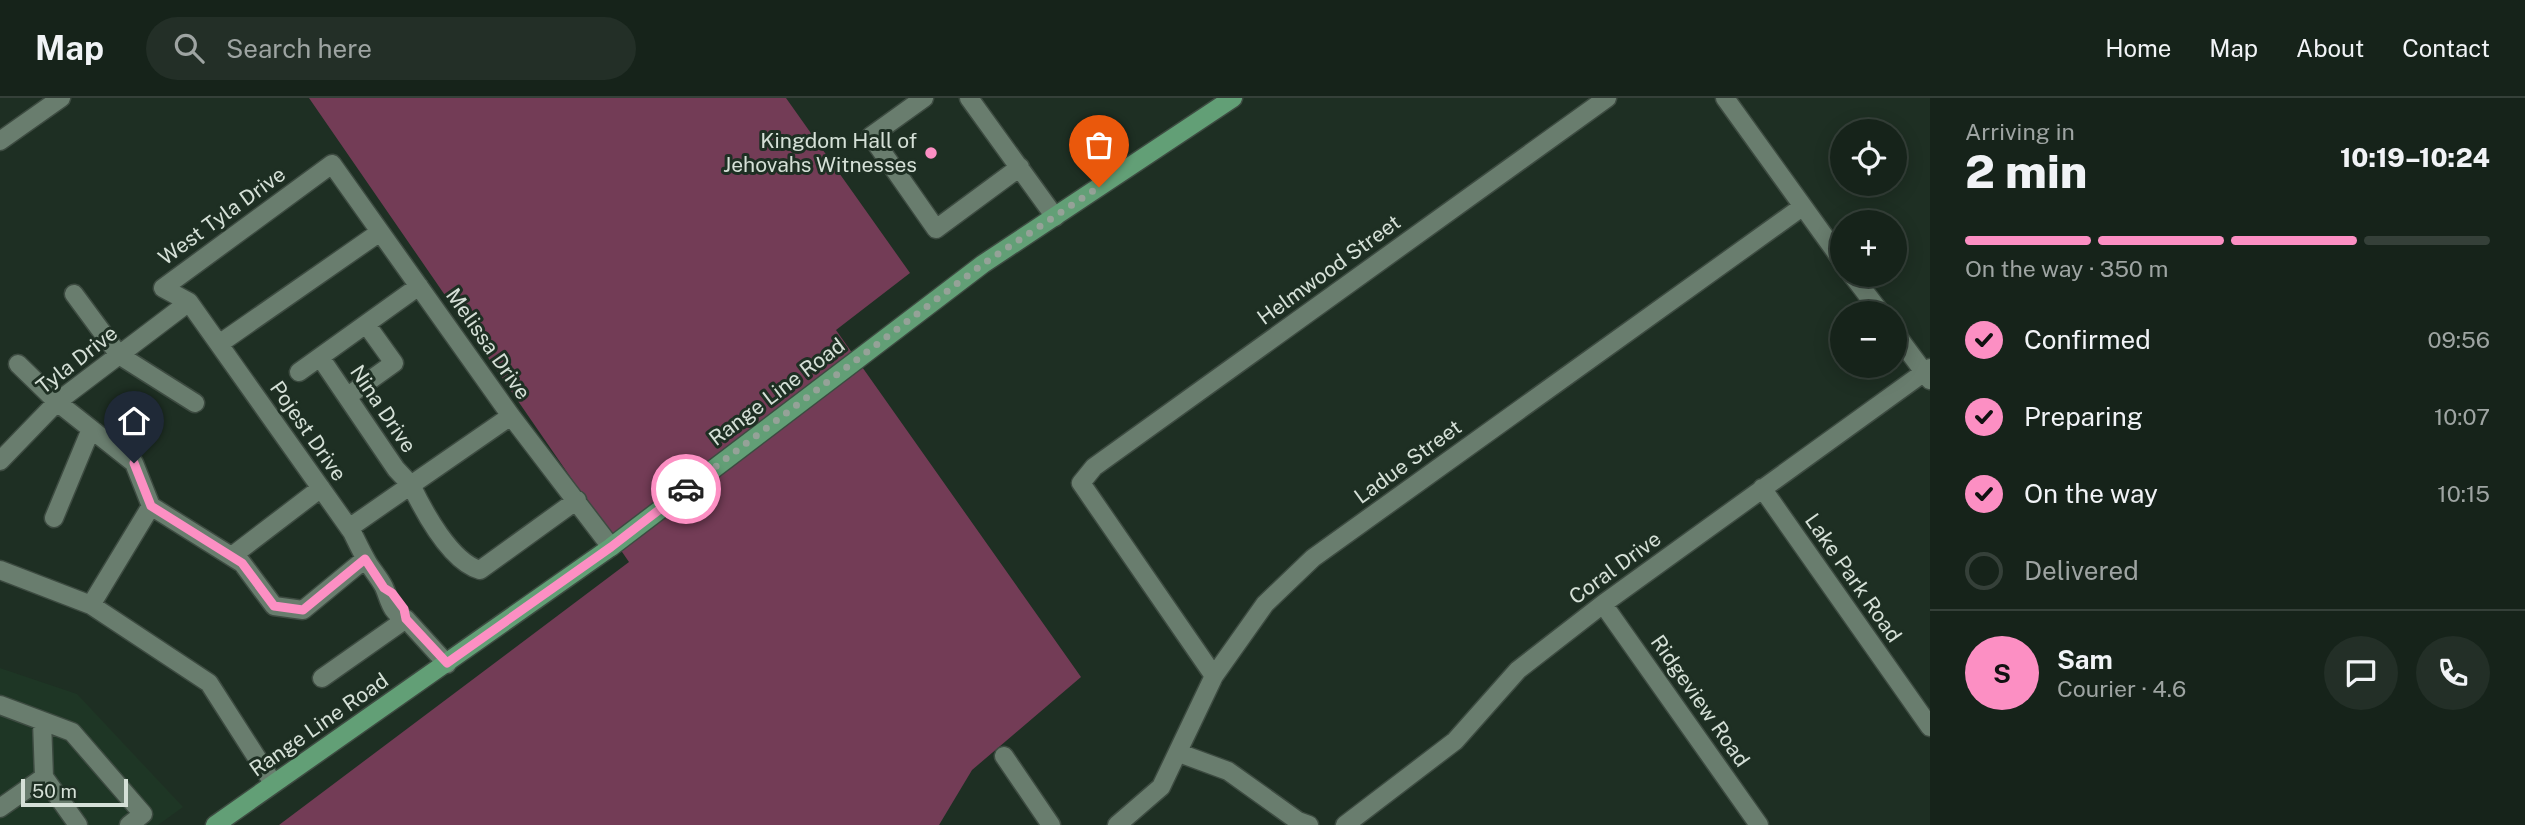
<!DOCTYPE html>
<html lang="en">
<head>
<meta charset="utf-8">
<style>
	body { margin:0; font-family:"Public Sans",sans-serif; background:#232f27; color:#f1f3f6; height:100vh; display:flex; flex-direction:column; font-size:26px; white-space:nowrap }
	* { box-sizing:border-box; margin:0 }
	p { font-size:23px; color:#9ea4a2 }
	.icon { flex:none; width:38px; height:38px; fill:none; stroke:currentColor; stroke-width:2; stroke-linecap:round; stroke-linejoin:round }
	.map { position:relative; flex:1; overflow:hidden }
	.drawer { display:flex; flex-direction:column; background:#16231a; width:595px }
	.drawer>* { flex:none }
	.fabs { position:absolute; left:1830px; top:21px; display:grid; gap:14px }
	.fabs a { display:grid; place-items:center; width:77px; height:77px; border-radius:50%; background:#16231a; box-shadow:0 4px 18px #0003,0 0 0 2px #354039; font-size:35px }
	.scale { position:absolute; left:21px; bottom:18px; width:107px; box-sizing:border-box; padding-left:7px; border:4px solid #d5e0d7; border-top:0; font-size:19px; line-height:24px; white-space:nowrap; color:#d5e0d7; -webkit-text-stroke:5px #1e2f23; paint-order:stroke }
	.pin { position:absolute; display:grid; place-items:center; width:60px; height:60px; color:#fff; margin:-72px -30px; border-radius:50% 50% 50% 0; rotate:-45deg; box-shadow:0 0 7px #0007 }
	.pin .icon { rotate:45deg }
	.courier { position:absolute; display:grid; place-items:center; width:70px; height:70px; margin:-35px; border:5px solid #fc8fc3; border-radius:50%; background:#fff; color:#222; box-shadow:0 2px 9px #0007 }
	.summary em { font-style:normal; font-weight:800 }
	.summary div { display:flex; flex-direction:column-reverse }
	.summary { display:flex; align-items:center; justify-content:space-between; height:119px; padding:0 35px }
	h1 { font-size:46px; font-weight:800; line-height:52px }
	.bar { display:grid; grid-template-columns:repeat(4,1fr); gap:10px 7px; align-content:center; height:84px; padding:0 35px }
	.bar i { height:9px; border-radius:5px; background:#354039 }
	.bar .current { background:#fc8fc3 }
	.bar p { grid-column:span 4 }
	.line { display:flex; align-items:center; gap:18px; padding:0 35px; border-top:2px solid #354039 }
	.line div { flex:1 }
	.round { display:grid; place-items:center; flex:none; width:74px; height:74px; border-radius:37px; background:#232f27 }
	ol { padding:0 35px; list-style:none }
	li { display:flex; align-items:center; gap:21px; height:77px }
	li p { margin-inline-start:auto }
	li .icon { padding:7px; border-radius:50%; background:#fc8fc3; color:#111; stroke-width:4 }
	li:last-child { color:#9ea4a2 }
	li i { width:38px; height:38px; border:4px solid #354039; border-radius:50% }
	header { display:flex; align-items:center; gap:42px; box-sizing:border-box; height:98px; padding:0 35px; background:#16231a; border-bottom:2px solid #354039 }
	header strong { font-size:33px }
	nav { display:flex; gap:38px; margin-inline-start:auto; font-size:24px }
	.search { width:490px; height:63px; background:#232f27; display:flex; align-items:center; gap:18px; box-sizing:border-box; padding:0 24px; border-radius:38px; color:#9ea4a2; font-size:26px }
	main { display:flex; flex:1; min-height:0 }
	.map>svg:first-child { display:block }
	.built { fill:#1e3625 }
	.green { fill:#733c56 }
	.lines { fill:none; stroke-linecap:round; stroke-linejoin:round }
	.minor-casing { stroke:#3d4b41; stroke-width:21 }
	.major-casing { stroke:#3d4b41; stroke-width:21 }
	.minor { stroke:#697d6e; stroke-width:18 }
	.major { stroke:#629f76; stroke-width:18 }
	.done { stroke:#95a298; stroke-width:7; stroke-dasharray:0 12.6 }
	.route { stroke:#fc8fc3; stroke-width:9 }
	.poi-dot { fill:#fc8fc3; stroke:#1e2f23; stroke-width:2.5 }
	.labels { text-anchor:middle; stroke-width:6; stroke-linejoin:round; paint-order:stroke }
	.poi-label { font-size:21px; fill:#d5e0d7; stroke:#1e2f23; text-anchor:end }
	.street-label { font-size:21px; fill:#d5e0d7; stroke:#1e2f23 }
</style>
</head>
<body>
<header>
<strong>Map</strong>
<div class="search"><svg class="icon" aria-label="search" viewBox="0 0 24 24"><circle cx="10" cy="10" r="6"/><path d="M15 15l6 6"/></svg>Search here</div>
<nav><a>Home</a><a>Map</a><a>About</a><a>Contact</a></nav>
</header>
<main>
<div class="map">
<svg width="1930" height="727" viewBox="0 0 1930 727">
	<rect width="100%" height="100%" fill="#1e2f23"/>
	<path class="built" d="M0,570l77,26 106,113 -25,18h-158z"/>
	<path class="green" d="M309,0h477l124,175 -74,57 245,347 -109,93 -33,55h-660l350,-263z"/>
	<g class="lines">
		<g class="minor-casing">
			<path id="minor" d="M924,0l-53,38 65,93 84,-62
				M969,0l86,119
				M1725,0l118,164
				M0,43l61,-43
				M1852,177l29,38
				M74,196l45,61 76,48
				M1895,235l35,47
				M219,246l161,-112
				M320,259l76,112 15,16 -62,43
				M18,266l39,38 77,61 17,43 91,57 32,43 29,4 62,-51
				M299,274l120,-86
				M348,298l46,-33 -28,-39
				M511,318l-100,69c13,27 40,77 69,85l97,-70
				M0,363l57,-59 132,-100
				M1762,390l168,239
				M54,420l37,-89
				M232,458l89,-68
				M0,472l91,35 118,78 64,100
				M1603,506l156,221
				M91,507l60,-99
				M447,566l-41,-45c-16,-7 -16,-18 -22,-32 -4,-8 -11,-16 -16,-24 -6,-10 -11,-21 -16,-31l-163,-230 -26,-14 169,-124 179,252 100,131
				M1214,578l-133,-193 13,-16 513,-369
				M322,580l84,-59
				M0,607l72,27 71,82 -14,11
				M42,623l2,56
				M1179,655l49,18 70,50 11,4
				M1004,658l47,69
				M0,710l44,-31 34,48
				M1117,727l44,-38 53,-111 51,-72 48,-46 489,-351
				M1345,727l110,-84 63,-71 85,-66 327,-236"/>
		</g>
		<g class="major-casing">
			<path id="major" d="M215,727l396,-278 372,-283 250,-166"/>
		</g>
		<use href="#minor" class="minor"/>
		<use href="#major" class="major"/>
	</g>
	<g class="lines">
		<path class="done" d="M686,391l297,-225 116,-77"/>
		<path class="route" d="M134,365l17,43 91,57 32,43 29,4 62,-51 19,29 8,5 12,16 2,10 41,44 164,-116 75,-58"/>
	</g>
	<circle class="poi-dot" cx="931" cy="55" r="7"/>
	<g class="labels">
		<g class="poi-label">
			<text x="917" y="50">Kingdom Hall of<tspan x="917" dy="24">Jehovahs Witnesses</tspan></text>
		</g>
		<g class="street-label">
			<text transform="translate(222 118) rotate(-36)" y="7">West Tyla Drive</text>
			<text transform="translate(1329 172) rotate(-36)" y="7">Helmwood Street</text>
			<text transform="translate(488 246) rotate(55)" y="7">Melissa Drive</text>
			<text transform="translate(77 262) rotate(-38)" y="7">Tyla Drive</text>
			<text transform="translate(777 294) rotate(-37)" y="7">Range Line Road</text>
			<text transform="translate(383 311) rotate(56)" y="7">Nina Drive</text>
			<text transform="translate(308 333) rotate(55)" y="7">Pojest Drive</text>
			<text transform="translate(1408 364) rotate(-36)" y="7">Ladue Street</text>
			<text transform="translate(1615 470) rotate(-36)" y="7">Coral Drive</text>
			<text transform="translate(1853 480) rotate(55)" y="7">Lake Park Road</text>
			<text transform="translate(1700 603) rotate(55)" y="7">Ridgeview Road</text>
			<text transform="translate(319 627) rotate(-35)" y="7">Range Line Road</text>
		</g>
	</g>
</svg>
<div class="fabs">
<a><svg class="icon" aria-label="locate" viewBox="0 0 24 24"><circle cx="12" cy="12" r="6"/><path d="M12 2v4M12 18v4M2 12h4M18 12h4"/></svg></a>
<a>+</a>
<a>−</a>
</div>
<div class="scale">50 m</div>
<div class="pin" style="left:1099px;top:89px;background:#ea580c"><svg class="icon" aria-label="bag" viewBox="0 0 24 24"><path d="M5 8h14l-1 12H6zM9 8a3 3 0 0 1 6 0"/></svg></div>
<div class="pin" style="left:134px;top:365px;background:#1f2937"><svg class="icon" aria-label="home" viewBox="0 0 24 24"><path d="M3 11l9-7 9 7M6 9v11h12V9"/></svg></div>
<div class="courier" style="left:686px;top:391px"><svg class="icon" aria-label="car" viewBox="0 0 24 24"><path d="M5 17H2v-5l4-1 3-4h7l3 4 3 1v5h-3M9 17h6M6 11h13"/><circle cx="7" cy="17" r="2"/><circle cx="17" cy="17" r="2"/></svg></div>
</div>
<section class="drawer">
<div class="summary"><div><h1>2 min</h1><p>Arriving in</p></div><em>10:19–10:24</em></div>
<div class="bar"><i class="current"></i><i class="current"></i><i class="current"></i><i></i><p>On the way · 350 m</p></div>
<ol>
<li><svg class="icon" aria-label="check" viewBox="0 0 24 24"><path d="M5 12l5 5 9-10"/></svg>Confirmed<p>09:56</p></li>
<li><svg class="icon" aria-label="check" viewBox="0 0 24 24"><path d="M5 12l5 5 9-10"/></svg>Preparing<p>10:07</p></li>
<li><svg class="icon" aria-label="check" viewBox="0 0 24 24"><path d="M5 12l5 5 9-10"/></svg>On the way<p>10:15</p></li>
<li><i></i>Delivered</li>
</ol>
<div class="line" style="height:126px"><b class="round" style="background:#fc8fc3;color:#111">S</b><div><b>Sam</b><p>Courier · 4.6</p></div><a class="round"><svg class="icon" aria-label="chat" viewBox="0 0 24 24"><path d="M4 5h16v11H9l-5 4z"/></svg></a><a class="round"><svg class="icon" aria-label="phone" viewBox="0 0 24 24"><path d="M5 4h4l2 5-3 2q2 4 5 5l2-3 5 2v4C11 20 4 13 5 4z"/></svg></a></div>
</section>
</main>
</body>
</html>
